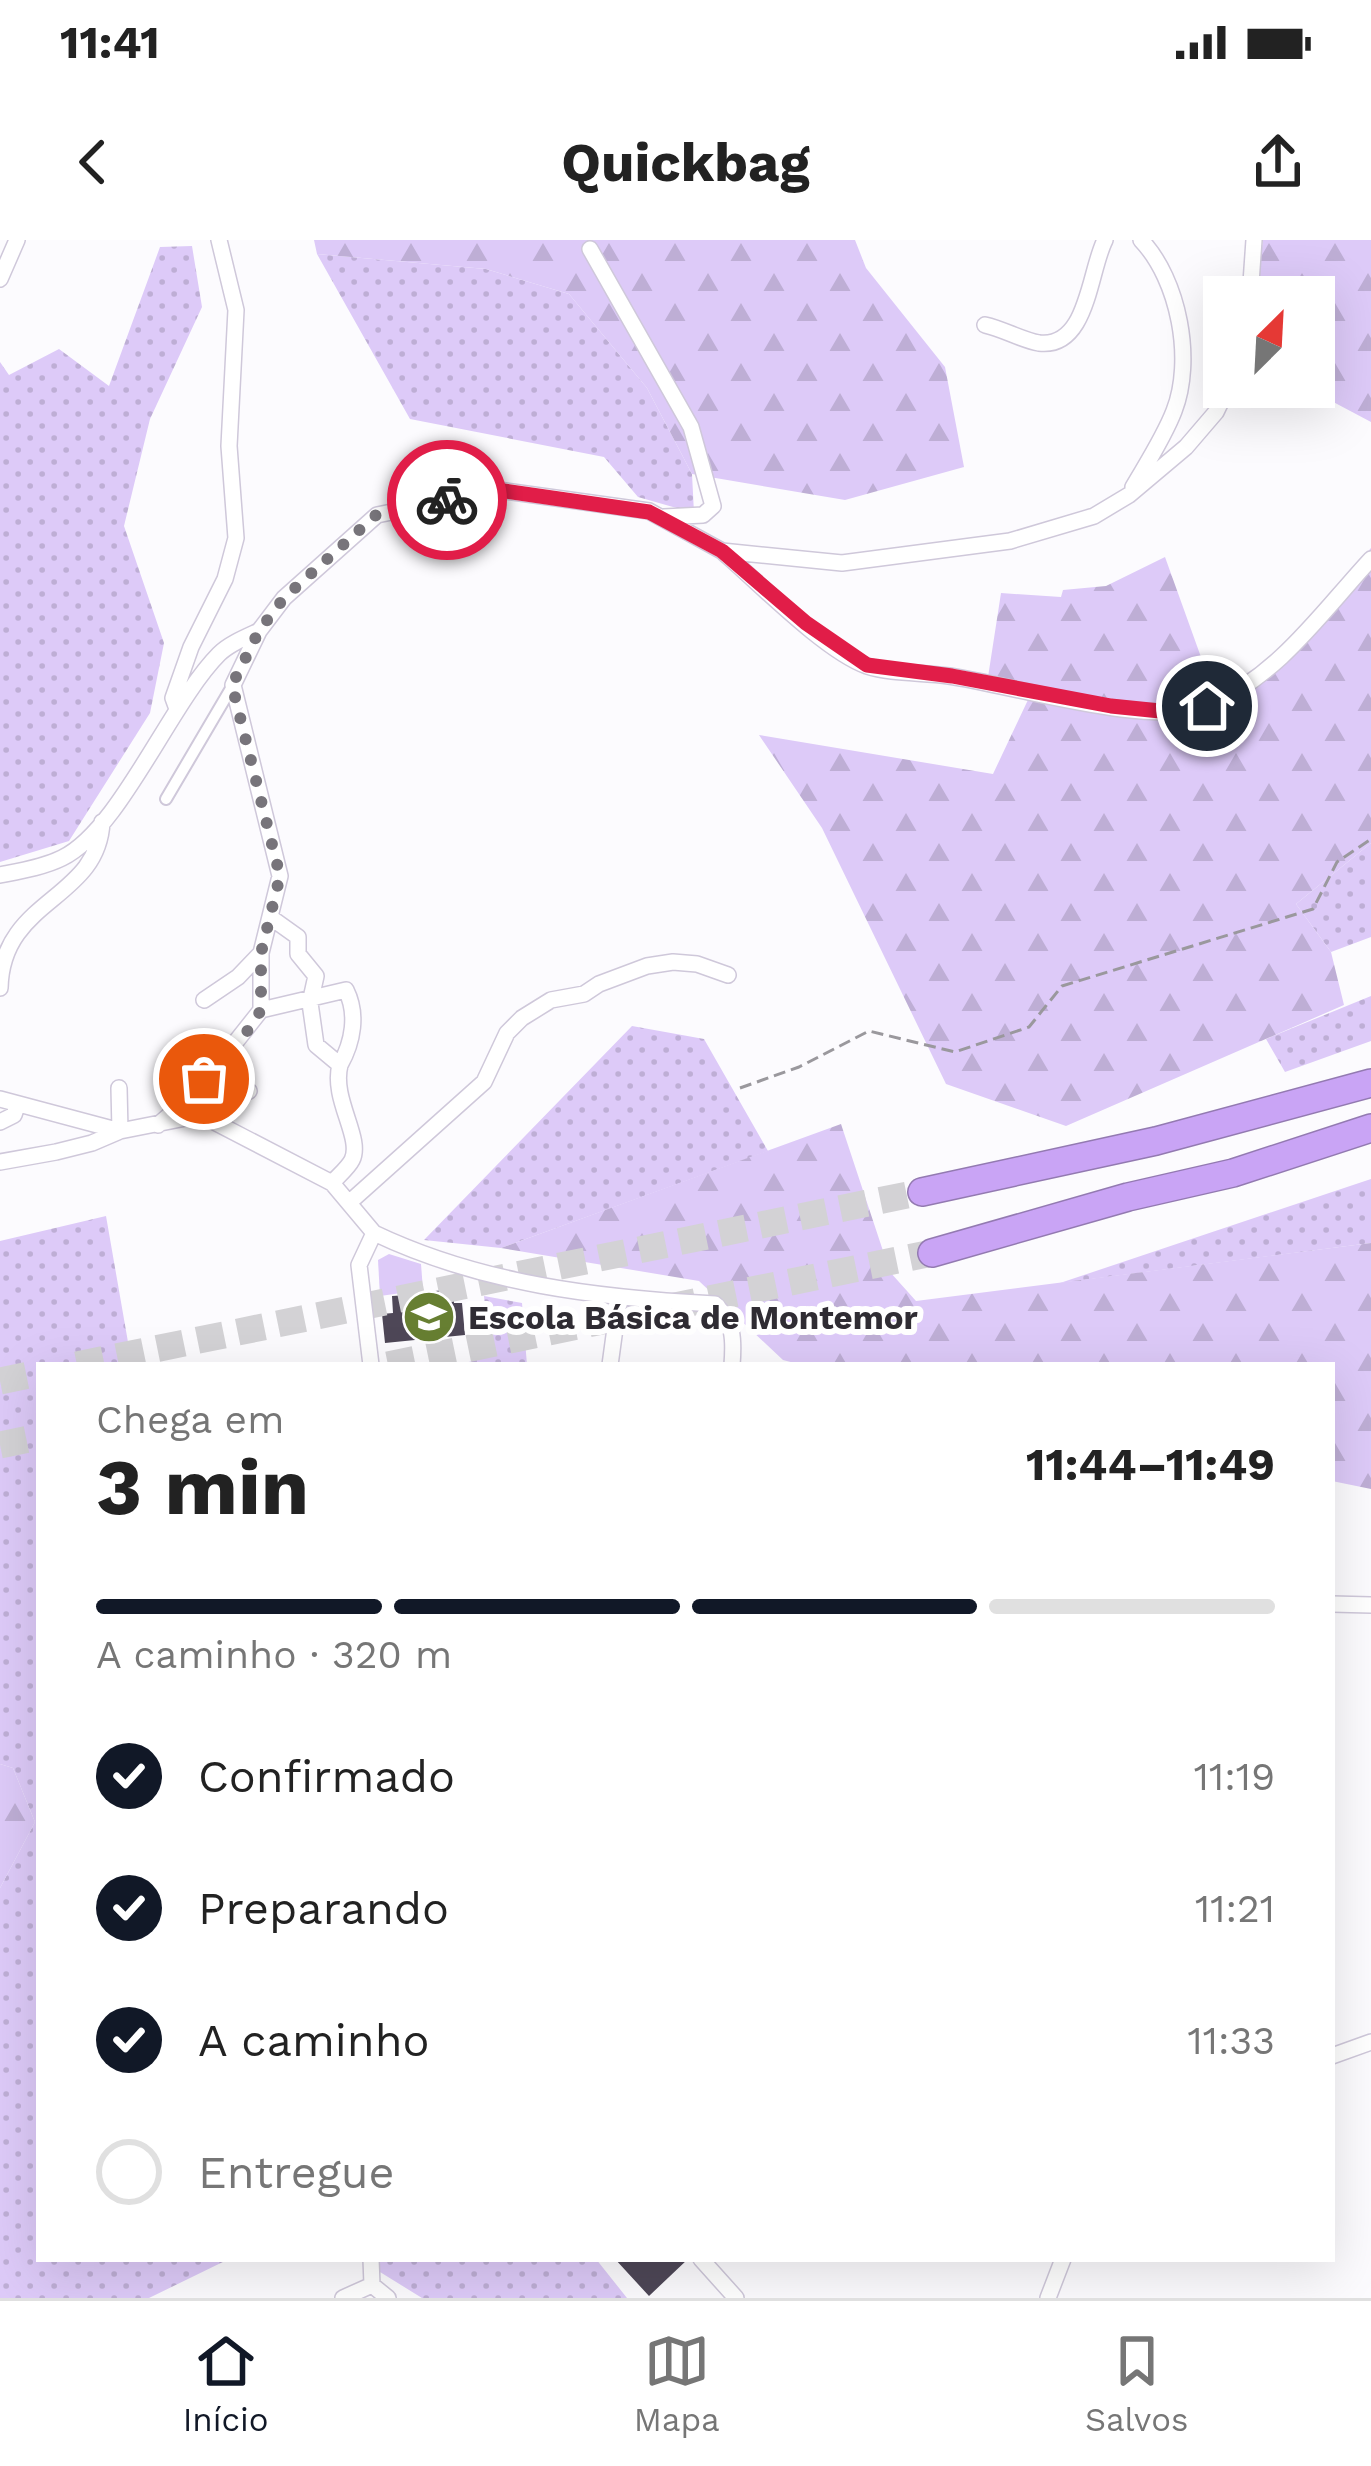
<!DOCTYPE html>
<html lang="pt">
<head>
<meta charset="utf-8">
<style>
	body { margin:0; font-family:"Work Sans",sans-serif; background:#f6f6f6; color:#222; height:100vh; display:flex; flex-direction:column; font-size:45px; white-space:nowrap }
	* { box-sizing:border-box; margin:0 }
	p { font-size:39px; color:#767676 }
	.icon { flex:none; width:66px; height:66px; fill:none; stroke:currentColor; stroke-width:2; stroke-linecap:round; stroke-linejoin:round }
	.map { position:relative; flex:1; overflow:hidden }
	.panel { position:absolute; left:36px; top:1122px; width:1299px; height:900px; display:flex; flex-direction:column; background:#fff; border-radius:0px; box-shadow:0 12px 48px #0002 }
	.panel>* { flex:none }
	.needle { width:78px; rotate:24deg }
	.tools { position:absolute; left:1203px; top:36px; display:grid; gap:24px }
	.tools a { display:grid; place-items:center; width:132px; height:132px; border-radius:0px; background:#fff; box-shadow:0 12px 48px #0002; font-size:60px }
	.pin { position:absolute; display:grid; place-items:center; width:102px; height:102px; color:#fff; margin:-51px; border:6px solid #fff; border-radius:50%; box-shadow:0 3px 12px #0007 }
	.courier { position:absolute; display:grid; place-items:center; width:120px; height:120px; margin:-60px; border:9px solid #e11d48; border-radius:50%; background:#fff; color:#222; box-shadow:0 3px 15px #0007 }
	.summary em { font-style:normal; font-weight:700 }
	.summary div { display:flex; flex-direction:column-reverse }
	.summary { display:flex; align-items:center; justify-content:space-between; height:204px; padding:0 60px }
	h1 { font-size:78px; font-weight:700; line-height:90px }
	.bar { display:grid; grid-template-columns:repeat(4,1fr); gap:18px 12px; align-content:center; height:144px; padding:0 60px }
	.bar i { height:15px; border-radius:9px; background:#e0e0e0 }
	.bar .active { background:#111827 }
	.bar p { grid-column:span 4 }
	ol { padding:0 60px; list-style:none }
	li { display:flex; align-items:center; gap:36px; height:132px }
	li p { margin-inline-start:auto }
	li .icon { padding:12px; border-radius:50%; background:#111827; color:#fff; stroke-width:4 }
	li:last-child { color:#767676 }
	li i { width:66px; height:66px; border:6px solid #e0e0e0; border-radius:50% }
	.status { display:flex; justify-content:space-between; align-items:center; height:84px; padding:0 60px; background:#fff; direction:ltr }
	.status svg { height:33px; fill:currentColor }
	header { display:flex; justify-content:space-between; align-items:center; height:156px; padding:0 60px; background:#fff; font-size:54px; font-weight:700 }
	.dock { display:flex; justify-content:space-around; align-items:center; height:168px; border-top:3px solid #e0e0e0; background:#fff; font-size:33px; color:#767676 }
	.dock a { display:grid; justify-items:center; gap:6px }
	.dock .active { color:#111827 }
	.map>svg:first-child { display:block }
	.grass { fill:url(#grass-dots) }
	.forest { fill:url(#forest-firs) }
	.pitch { fill:#ddcaf8 }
	.building { fill:#4e4757 }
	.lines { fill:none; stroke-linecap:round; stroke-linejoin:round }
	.motorway-tunnel { stroke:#d3d2d5; stroke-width:27; stroke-dasharray:27 14; stroke-linecap:butt }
	.pedestrian-casing { stroke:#cfc8da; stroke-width:14 }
	.minor-casing { stroke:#cfc8da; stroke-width:18 }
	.motorway-casing { stroke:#937ab1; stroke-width:30 }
	.path { stroke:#9a989d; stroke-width:3; stroke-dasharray:12 6; stroke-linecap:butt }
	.pedestrian { stroke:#fff; stroke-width:10 }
	.minor { stroke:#fff; stroke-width:15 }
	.motorway { stroke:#c9a4f5; stroke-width:27 }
	.done { stroke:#77747a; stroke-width:12; stroke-dasharray:0 21.6 }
	.route { stroke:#e11d48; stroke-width:15 }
	.labels { text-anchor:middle; stroke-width:12; stroke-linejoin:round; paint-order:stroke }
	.poi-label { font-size:33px; font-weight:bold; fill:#2f2c33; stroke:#fff; text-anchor:start }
</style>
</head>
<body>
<div class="status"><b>11:41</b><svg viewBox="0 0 49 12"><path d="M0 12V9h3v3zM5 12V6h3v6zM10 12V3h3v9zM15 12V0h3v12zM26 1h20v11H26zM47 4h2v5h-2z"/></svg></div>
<header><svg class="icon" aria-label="back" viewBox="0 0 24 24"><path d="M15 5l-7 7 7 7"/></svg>Quickbag<svg class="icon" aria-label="share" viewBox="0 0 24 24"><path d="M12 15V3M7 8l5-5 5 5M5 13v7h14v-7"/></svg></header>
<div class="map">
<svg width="1371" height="2058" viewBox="0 0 1371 2058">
	<defs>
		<pattern id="grass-dots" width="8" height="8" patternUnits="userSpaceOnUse" patternTransform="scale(3)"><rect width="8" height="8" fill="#ddcaf8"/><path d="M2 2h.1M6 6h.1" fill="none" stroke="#beaed5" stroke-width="1.8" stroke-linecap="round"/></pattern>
		<pattern id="forest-firs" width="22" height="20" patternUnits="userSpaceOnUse" patternTransform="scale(3)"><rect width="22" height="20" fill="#ddcaf8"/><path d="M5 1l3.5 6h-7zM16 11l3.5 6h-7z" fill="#beaed5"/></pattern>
	</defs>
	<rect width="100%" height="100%" fill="#fcfbfe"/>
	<path class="grass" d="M192,6l10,61 -52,112 -26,107 40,117 -14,70 -81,128 -69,21v-500l9,13 50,-26 50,37 51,-139z
		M317,14l169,15 83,25 78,94 45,86 2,39 -56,-16 -34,-40 -194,-38z
		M1371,603v94l-40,15 -35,-48z
		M1371,756v45l-86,31 -19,-33z
		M632,786l72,13 64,112 -267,97 -77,-8z
		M1371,939v64l-311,40z
		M106,976l26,149h-93v894h190l-80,39h-149v-410l35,-66 -22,-54 -13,-4v-523z
		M484,1056l38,7 5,62h-69l32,-9z
		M359,2019h237l31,39h-205z"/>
	<path class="forest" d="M314,0h541l11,28 79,99 19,100 -119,33 -153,-26 -45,-86 -78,-94 -83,-25 -169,-15z
		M1263,0h108v182l-66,-35h9v-90h-59z
		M1371,308v295l-75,61 35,48 13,53 -278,121 -120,-42 -124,-256 -63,-93 234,39 42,-89 -47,-8 13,-84 60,4 2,-7 43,-4 59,-29 50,139 58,-36z
		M841,884l49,148 26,29 455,-58v246l-39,-8v-116h-530l-19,-5 -84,-79 -198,-33z
		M0,1524l13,4 22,54 -35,66z"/>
	<path class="pitch" d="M389,1014l32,10 2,26 -43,6 -2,-36z"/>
	<path class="building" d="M453,1049l1,14h8l3,32 -80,8 -3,-29 11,-1 -1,-17 16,-1 1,15 27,-3 -1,-16z
		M615,2019h73l-39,37z"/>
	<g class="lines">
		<path class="motorway-tunnel" d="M77,1125l845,-173
			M388,1125l544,-112
			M0,1141l39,-8
			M0,1205l39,-8"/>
		<g class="pedestrian-casing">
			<path id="pedestrian" d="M166,559l67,-114"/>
		</g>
		<g class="minor-casing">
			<path id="minor" d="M590,9l101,178 22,79 -10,9 -39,2
				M0,39l17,-39
				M1250,57l4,-57
				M985,85c18,4 37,15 54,18 49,6 50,-72 66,-103
				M1133,247c14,-24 31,-50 41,-76 20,-51 5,-131 -33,-171
				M724,313c35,30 101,98 143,113 25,8 56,6 82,10 63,9 205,53 261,29 70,-31 111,-92 161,-146
				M177,469l-4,-11 18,-51 34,-68 11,-41 -7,-92 7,-136 -17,-70
				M0,635c20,-4 44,-8 62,-17 58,-28 108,-155 157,-204 10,-10 27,-17 40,-23
				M270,677l28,20v17l18,22 -6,27 6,42 24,20c-9,34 23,73 12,95 -4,8 -14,16 -20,23
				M0,748c2,-90 98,-87 102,-166
				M204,760l34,-23 23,-24
				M261,770l85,-20c12,24 7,52 -6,75
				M204,839l-3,36 131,68 42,50
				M119,848l1,43
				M0,859l120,32
				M0,882l14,-7 3,-9
				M158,885l38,-33 65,-82v-57l19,-77 -47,-191 26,-54 25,-33 93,-83 121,-25 151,21 73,40 120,12 168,-22 84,-25 35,-21 57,-48 30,-35 12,-25
				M0,922l56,-10 36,-9 28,-12 81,-16 48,-24
				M351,961l133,-119 23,-49 15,-15 29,-18 33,-6 15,-10 48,-18 26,-4 24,2 31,11
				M374,993c107,51 224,65 341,71 19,19 19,35 17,61
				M371,1125l-12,-100 15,-32
				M610,1125l9,-66
				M1332,1364l39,1
				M1332,1816l39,-14
				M701,2019l35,39
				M372,2045l16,13
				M343,2058l29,-13 -1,-26
				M1048,2058l15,-39"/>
		</g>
		<g class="motorway-casing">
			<path id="motorway" d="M922,952l234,-51 215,-58
				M932,1013l196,-56 105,-24 138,-45"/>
		</g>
		<path class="path" d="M740,848l59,-21 70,-36 86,21 74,-25 33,-41 251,-77 24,-47 34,-23"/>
		<use href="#pedestrian" class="pedestrian"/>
		<use href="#minor" class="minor"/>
		<use href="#motorway" class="motorway"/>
	</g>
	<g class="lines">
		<path class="done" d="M204,839l46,-51 11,-18v-57l19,-77 -48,-191 27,-54 25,-33 92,-83 71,-15"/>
		<path class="route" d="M447,260l51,-10 151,22 73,39 84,72 61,42 85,11 159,30 59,6 37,-6"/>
	</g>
	<defs>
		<g id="school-disc" transform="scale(2.7)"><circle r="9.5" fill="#677f32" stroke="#fff"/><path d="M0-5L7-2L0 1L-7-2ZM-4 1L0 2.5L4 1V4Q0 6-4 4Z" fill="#fff"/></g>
	</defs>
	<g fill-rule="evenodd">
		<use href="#school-disc" x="429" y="1077"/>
	</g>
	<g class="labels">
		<g class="poi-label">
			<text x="468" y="1089">Escola Básica de Montemor</text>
		</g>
	</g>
</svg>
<div class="tools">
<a><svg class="needle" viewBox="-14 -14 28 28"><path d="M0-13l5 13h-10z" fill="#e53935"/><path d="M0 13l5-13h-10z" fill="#767676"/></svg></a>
</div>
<div class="pin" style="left:204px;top:839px;background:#ea580c"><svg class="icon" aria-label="bag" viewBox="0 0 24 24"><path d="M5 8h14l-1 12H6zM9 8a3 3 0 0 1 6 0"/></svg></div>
<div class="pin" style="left:1207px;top:466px;background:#1f2937"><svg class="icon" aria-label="home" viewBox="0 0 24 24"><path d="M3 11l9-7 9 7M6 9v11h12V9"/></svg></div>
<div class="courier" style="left:447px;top:260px"><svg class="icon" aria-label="bike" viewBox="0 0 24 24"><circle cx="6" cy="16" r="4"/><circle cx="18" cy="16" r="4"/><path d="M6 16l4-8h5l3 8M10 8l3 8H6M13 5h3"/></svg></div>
<section class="panel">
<div class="summary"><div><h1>3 min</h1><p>Chega em</p></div><em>11:44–11:49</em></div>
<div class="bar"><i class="active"></i><i class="active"></i><i class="active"></i><i></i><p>A caminho · 320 m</p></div>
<ol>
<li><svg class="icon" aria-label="check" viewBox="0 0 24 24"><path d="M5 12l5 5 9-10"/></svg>Confirmado<p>11:19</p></li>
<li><svg class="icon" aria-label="check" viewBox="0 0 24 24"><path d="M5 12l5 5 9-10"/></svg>Preparando<p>11:21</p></li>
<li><svg class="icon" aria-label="check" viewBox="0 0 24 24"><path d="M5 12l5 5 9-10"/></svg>A caminho<p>11:33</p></li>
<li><i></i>Entregue</li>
</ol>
</section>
</div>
<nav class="dock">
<a class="active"><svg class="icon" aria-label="home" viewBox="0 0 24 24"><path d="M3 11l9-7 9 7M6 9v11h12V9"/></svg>Início</a>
<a><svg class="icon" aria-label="map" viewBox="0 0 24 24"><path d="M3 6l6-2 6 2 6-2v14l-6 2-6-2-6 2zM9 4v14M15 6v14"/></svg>Mapa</a>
<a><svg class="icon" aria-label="saved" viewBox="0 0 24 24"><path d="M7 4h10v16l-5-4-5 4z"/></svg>Salvos</a>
</nav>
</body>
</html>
